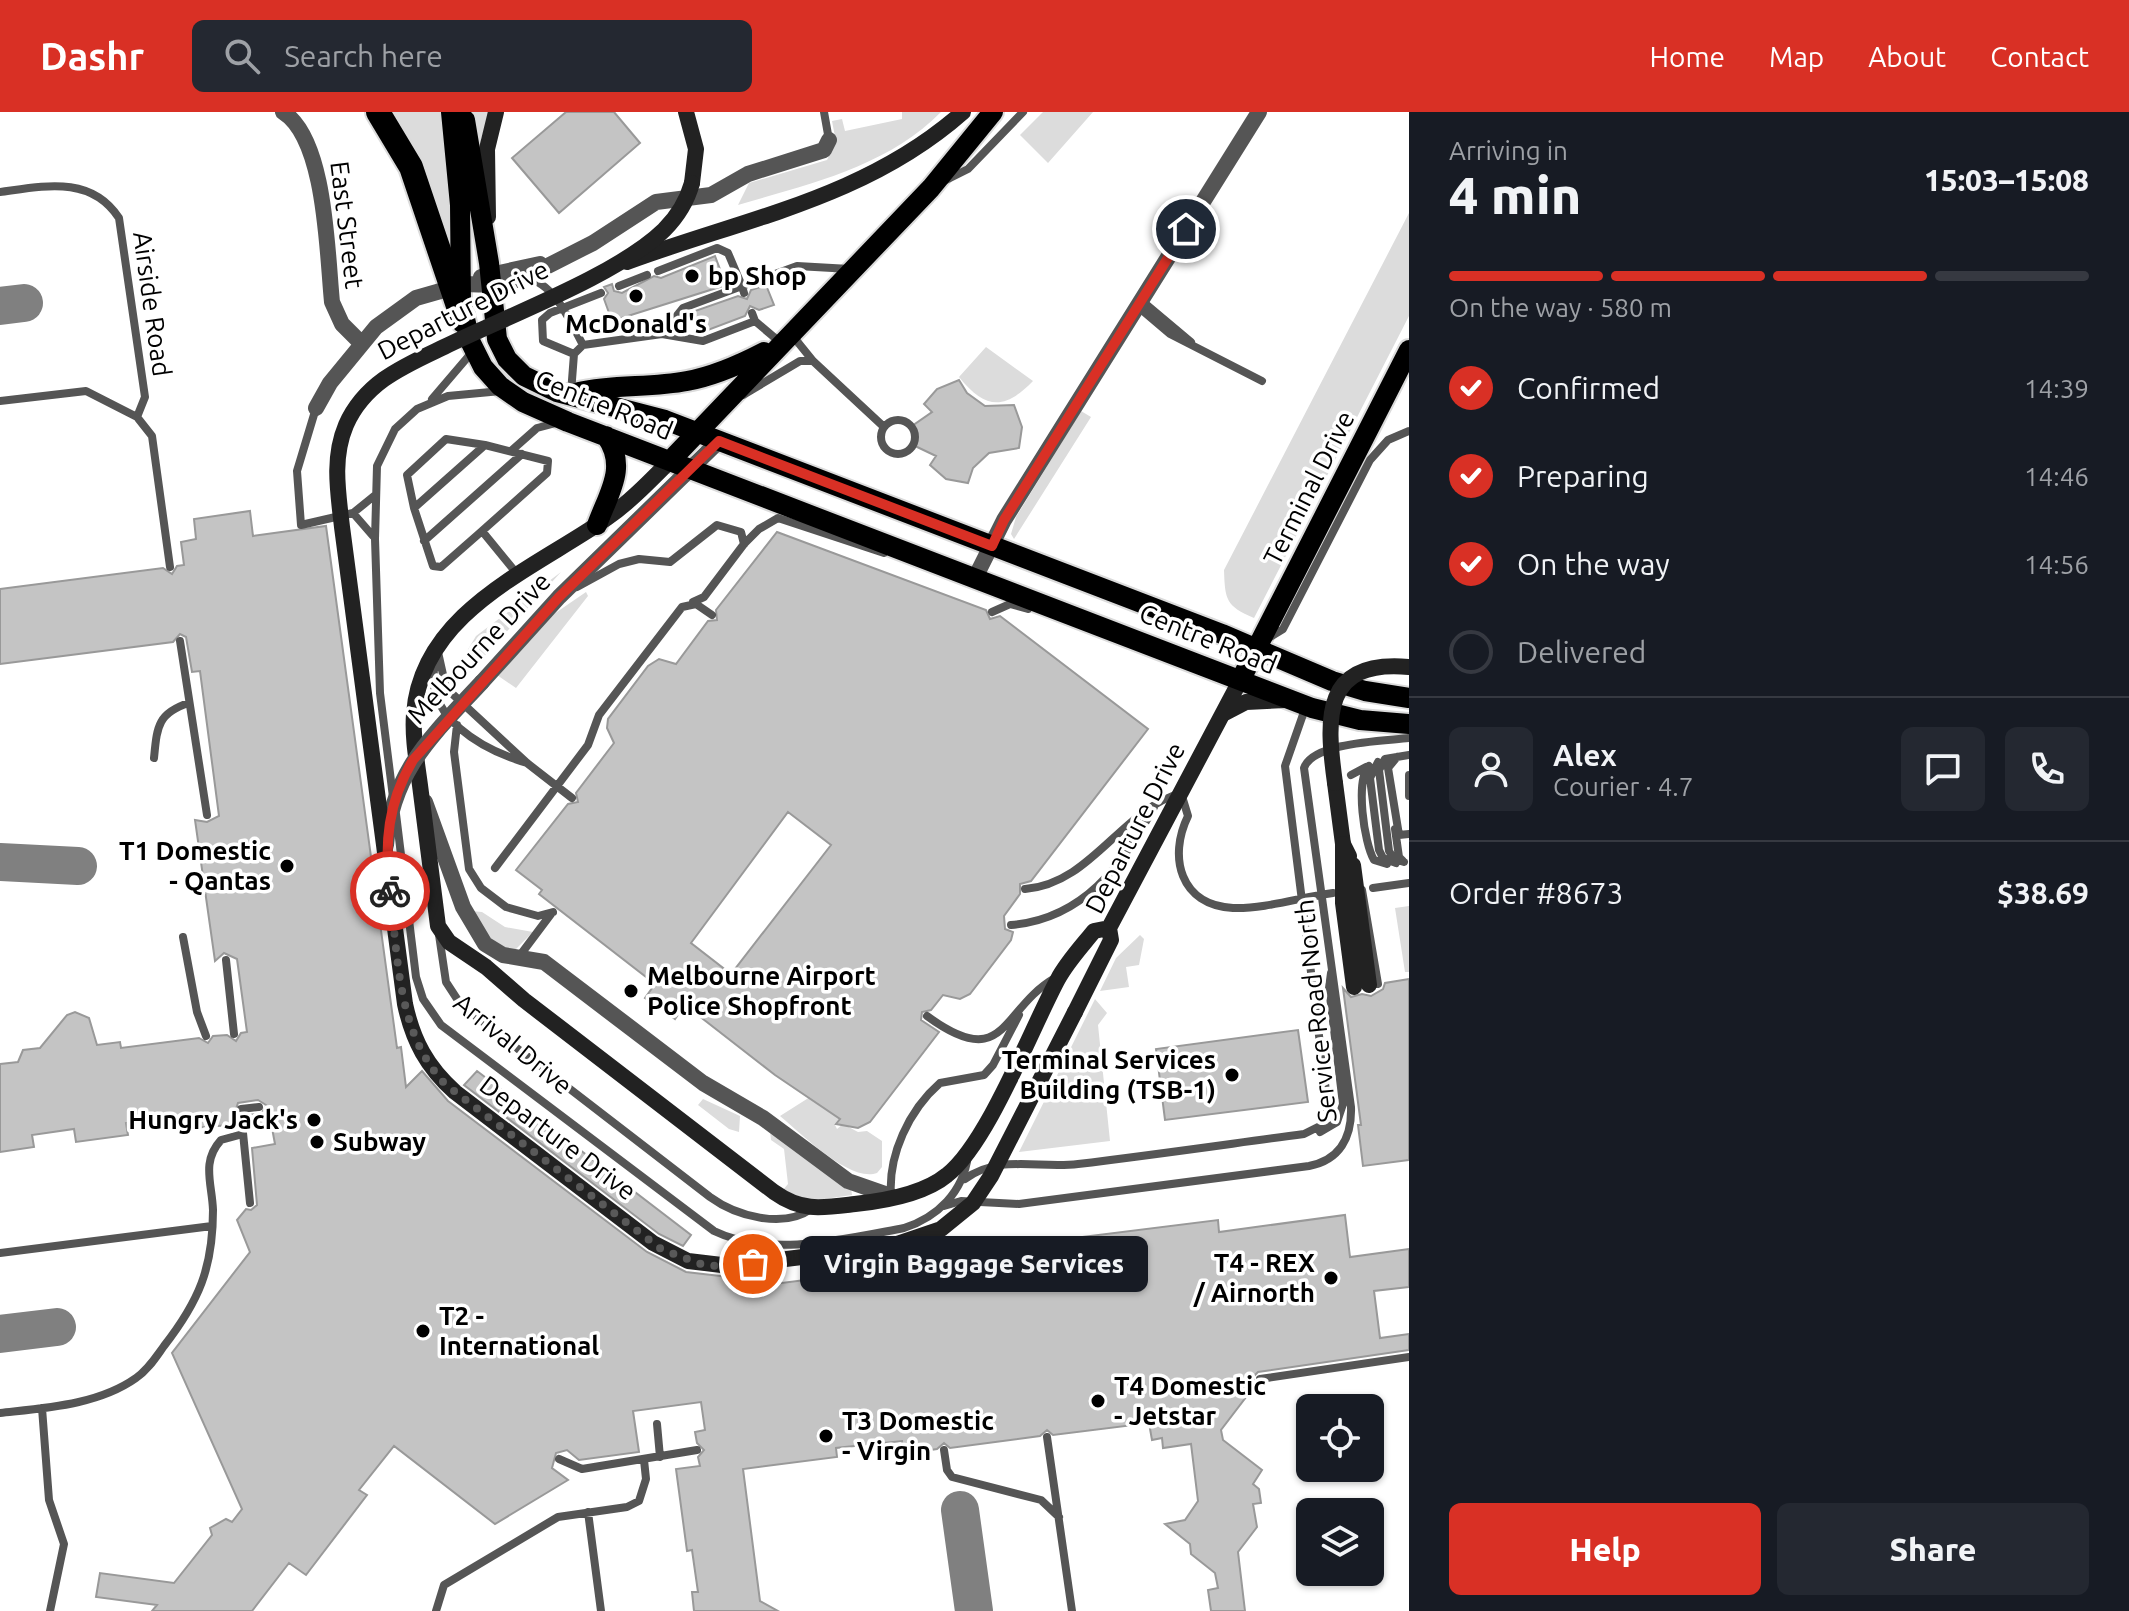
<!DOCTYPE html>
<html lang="en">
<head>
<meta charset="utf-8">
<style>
	body { margin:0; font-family:Ubuntu,sans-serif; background:#242831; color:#f1f3f6; height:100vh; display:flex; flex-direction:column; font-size:30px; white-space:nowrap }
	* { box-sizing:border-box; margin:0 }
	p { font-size:26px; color:#9ea1a6 }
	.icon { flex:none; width:44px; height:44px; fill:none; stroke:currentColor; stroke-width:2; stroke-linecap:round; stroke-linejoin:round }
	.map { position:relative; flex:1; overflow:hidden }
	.side { display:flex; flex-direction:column; background:#171b24; width:720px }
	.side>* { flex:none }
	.fabs { position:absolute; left:1296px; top:1282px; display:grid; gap:16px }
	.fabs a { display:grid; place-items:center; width:88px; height:88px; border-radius:12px; background:#171b24; box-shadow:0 2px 6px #0004; font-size:40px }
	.pin { position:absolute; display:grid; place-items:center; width:68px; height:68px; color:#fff; margin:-34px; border:4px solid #fff; border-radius:50%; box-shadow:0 2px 8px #0007 }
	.courier { position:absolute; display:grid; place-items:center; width:80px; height:80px; margin:-40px; border:6px solid #d93025; border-radius:50%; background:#fff; color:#222; box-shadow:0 2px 10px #0007 }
	.bubble { position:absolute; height:56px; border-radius:12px; background:#171b24; box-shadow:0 2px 6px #0004; font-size:26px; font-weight:800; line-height:56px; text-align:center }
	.overview em { font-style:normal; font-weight:800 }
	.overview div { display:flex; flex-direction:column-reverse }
	.overview { display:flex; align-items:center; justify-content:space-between; height:136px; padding:0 40px }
	h1 { font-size:52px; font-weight:800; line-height:60px }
	.bar { display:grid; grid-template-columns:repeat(4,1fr); gap:12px 8px; align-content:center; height:96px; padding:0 40px }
	.bar i { height:10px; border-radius:6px; background:#363941 }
	.bar .selected { background:#d93025 }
	.bar p { grid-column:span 4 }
	.line { display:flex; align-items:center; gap:20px; padding:0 40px; border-top:2px solid #363941 }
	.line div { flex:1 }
	.round { display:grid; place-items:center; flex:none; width:84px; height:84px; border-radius:12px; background:#242831 }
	ol { padding:0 40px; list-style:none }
	li { display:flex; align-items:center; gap:24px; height:88px }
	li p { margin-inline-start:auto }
	li .icon { padding:8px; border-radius:50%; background:#d93025; color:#fff; stroke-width:4 }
	li:last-child { color:#9ea1a6 }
	li i { width:44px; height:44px; border:4px solid #363941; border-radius:50% }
	.action { display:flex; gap:16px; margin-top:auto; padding:16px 40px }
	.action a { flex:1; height:92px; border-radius:12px; background:#d93025; color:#fff; font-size:32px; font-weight:800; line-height:92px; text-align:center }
	.action a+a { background:#242831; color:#f1f3f6 }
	header { display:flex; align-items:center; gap:48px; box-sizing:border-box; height:112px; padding:0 40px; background:#d93025; color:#fff }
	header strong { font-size:38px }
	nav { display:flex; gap:44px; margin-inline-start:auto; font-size:28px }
	.search { width:560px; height:72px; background:#242831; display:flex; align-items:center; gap:20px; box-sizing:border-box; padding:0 28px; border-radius:12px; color:#9ea1a6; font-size:30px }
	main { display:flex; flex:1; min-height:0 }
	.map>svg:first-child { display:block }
	.green { fill:#dcdcdc }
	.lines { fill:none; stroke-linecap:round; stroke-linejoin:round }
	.taxiway { stroke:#808080; stroke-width:38 }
	.building { fill:#c4c4c4; stroke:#999; stroke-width:2; fill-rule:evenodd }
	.primary-casing { stroke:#dbdbdb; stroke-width:24 }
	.highway-casing { stroke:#dbdbdb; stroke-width:28 }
	.lane { stroke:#555; stroke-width:8 }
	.street { stroke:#555; stroke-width:16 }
	.secondary { stroke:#222; stroke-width:16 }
	.primary { stroke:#000; stroke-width:20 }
	.highway { stroke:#000; stroke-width:24 }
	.lane-bridge { stroke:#555; stroke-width:8 }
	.street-bridge { stroke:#555; stroke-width:16 }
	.secondary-bridge { stroke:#222; stroke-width:16 }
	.done { stroke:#595959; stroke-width:8; stroke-dasharray:0 14.4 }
	.route { stroke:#d93025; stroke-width:10 }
	.poi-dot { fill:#000; stroke:#fff; stroke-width:3 }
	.labels { text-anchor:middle; stroke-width:7; stroke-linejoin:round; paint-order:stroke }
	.street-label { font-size:26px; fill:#000; stroke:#fff }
	.poi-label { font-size:26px; font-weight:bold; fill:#000; stroke:#fff; text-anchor:start }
</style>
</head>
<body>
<header>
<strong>Dashr</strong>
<div class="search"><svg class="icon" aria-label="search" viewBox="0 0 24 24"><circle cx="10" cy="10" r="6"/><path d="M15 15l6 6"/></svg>Search here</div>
<nav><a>Home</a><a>Map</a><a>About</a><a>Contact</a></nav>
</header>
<main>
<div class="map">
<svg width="1409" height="1499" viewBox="0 0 1409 1499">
	<rect width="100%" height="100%" fill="#fff"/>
	<path class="green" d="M387,0h56l8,60 -1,67z
		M470,0h20l-9,27v18z
		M902,0h39c-54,55 -132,72 -203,93l11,-22 78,-23 9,-18 -4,-21 10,-2 3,12 57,-12z
		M1043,0h50l-45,51 -28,-28z
		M1409,101v103l-155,302c-28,-12 -29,-18 -30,-48z
		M986,235l47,34c-29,30 -48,28 -74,-4z
		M1081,299l10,6 -77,122 -3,-5 5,-17z
		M561,460l-93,102 -4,-18 12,-20z
		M586,480l2,4 -72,92 -19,-13 54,-59z
		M1409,794v66h-4l-10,-64z
		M471,799l11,1 23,15 28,5 -19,19 -17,-3z
		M1140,823l4,4 -5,26 -13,2 3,20 -29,4 16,-33z
		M1095,887l12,14 -9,12 12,116 -91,11z
		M810,985l30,22 -5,6 2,4 6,-5 15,8 9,-1 15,10v26l-5,6c-27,10 -76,-40 -97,-57z
		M703,987l37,17 -1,16 -10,-3 -31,-24z
		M770,1019l81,57 1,7 -41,6 -28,-11 5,-6 -4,-35 -13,-9z"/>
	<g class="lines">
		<path class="taxiway" d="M0,194l24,-3
			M0,750l78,4
			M0,1222l57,-7
			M960,1398l14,101"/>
	</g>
	<path class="building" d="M566,0h48l26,31 -81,70 -47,-55z
		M715,144l11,29 -114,36 -8,-22 4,-6 -4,-6 8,-3 2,7 8,2 32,-17 7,2z
		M766,173l8,20 -15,5 -9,-4 -5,10 -45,17 -8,-21 46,-16 9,3 4,-9z
		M959,268l8,13 18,13 29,-1 8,22 -3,21 -30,5 -16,15 -5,15 -22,-4 -16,-14 6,-9 -21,-10 -3,-20 20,-14 -8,-8 13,-15z
		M250,399l3,25 73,-10 71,522 4,-1 5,40 16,-16 26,30 199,151 39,20 43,5 19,-2 2,12 189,-24 -1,-8 280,-35 1,12 126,-17 5,42 59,-8v38l-35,4 6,47 29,-4v16l-151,22 -5,5 3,7 -35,46 2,10 39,30 -9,14 6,5 2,14 -8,1 4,23 -19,25 7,59h-34l-3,-21 10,-2 -3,-15 -24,-19 -1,-10 -25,-20 20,-4 13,-19 -7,-57 -28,4 -1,-10 -10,2 -3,-17 -96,12 -6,-5 -7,6 -90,12 -6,-5 -7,6 -34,5 -1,-13 -66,7 1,9 -94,12 17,132 18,10h-84l-2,-19h6l-6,-42 -5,1 -11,-82 24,-3 -2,-9 6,-7 -7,-7 -2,-11 10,-2 -4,-28 -68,9 6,41 -60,8 -12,-10 -11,3 -4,15 16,12 -73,44 -101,-78 -35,44 8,5 -61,80 -17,-12 -37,48h-100l5,-6 -61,-8 4,-24 74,10 38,-48 -2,-7 16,-9 6,3 10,-13 -70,-156 78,-101 -13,-32 9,-11 5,1 6,-5 -5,-57 23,-4 -3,-16 -20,-9 -2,3 -6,-6 -14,9 -61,5 -1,-13 -42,6 2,12 -52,7 -2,-13 -42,6 2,12 -34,5v-88l18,-2 5,-12 17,-2 27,-33 8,-3 14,6 8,27 23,-3 1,6 78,-10 9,5 5,-7 14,-1 9,6 5,-8 6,-1 -10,-73 -13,-6 -9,8 -20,-141 12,2 12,-6 -19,-145 -8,1 -6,-35 -6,-3 -7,8 -173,22v-75l163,-21 9,6 5,-8 7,-1 -3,-23 15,-3 -2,-20zM258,988l8,5 -4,8 -20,3 -7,-4 3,-9z
		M777,420l209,78 4,9 10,-3 148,113 -117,152 -11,3v10l-16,22 1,13 8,3 -2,8 -41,54 -10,5 -17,-4 -12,15 -9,2 -1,8 18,12 -69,90 -12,6 -22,-4 4,-5 -65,-44 -90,-70 -10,14 -30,-21 10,-14 -116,-90 3,-4 -26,-20 52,-66 10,-2 -2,-9 38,-50 -7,-15 1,-9 40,-53 11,-7 17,5 32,-43 9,-1 -1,-10zM788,700l43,33 -100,129 -40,-31z
		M1409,867v181l-46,6 -5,-41h3l-18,-137 8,9 11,-3 9,2 12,-7 2,-6z
		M1298,918l10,72 -143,18 -9,-71z
		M477,959l214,164 -8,11 -24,-12 -195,-149z"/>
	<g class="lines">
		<g class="primary-casing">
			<path id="primary" d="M451,0l9,93 1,96 9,40 13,26 17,19 23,16 45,20 744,286 48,12 49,4
				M465,8l24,143 8,76 10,20 17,17 33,16 108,28 557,214 110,47 33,10 44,7
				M579,280c36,-8 72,-4 108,-11 27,-5 52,-16 77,-29
				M670,349l261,-273 62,-76
				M597,413c12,-33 31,-58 9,-89
				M1241,567l168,-329"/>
		</g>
		<g class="highway-casing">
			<path id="highway" d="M378,0l33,55 52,154"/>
		</g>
		<path class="lane" d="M824,0l5,28
			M946,68l22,-11 55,-57
			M0,80c44,-6 91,-17 119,26l26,179 -8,20 15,19 18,131
			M658,159l59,-23 11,5 14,33 55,-20 53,3
			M526,167c27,1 46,46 57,66
			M619,174l28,-11
			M1141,188l50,42
			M1137,194l33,28 92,47
			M752,201l3,8 26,22
			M662,222l41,7 52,-20
			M792,223l21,26 71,66
			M574,242l-31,-13 -1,-21 8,-7 51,-20
			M571,281l3,-39 9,-9 79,-11 21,-26 59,-22 2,7
			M743,283l57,-34h12
			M432,287l41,-48
			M0,289l86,-10 51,26
			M316,296l-19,63 4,54 52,-12 21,-17
			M881 325a17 17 0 1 1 34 0a17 17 0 1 1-34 0Z
			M511,339l26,-23 19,-5
			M414,396l-7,-33 39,-36 39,6
			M353,401l20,23
			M482,419l65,-58 1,-12 -63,-16 -71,63 19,58 8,1 41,-36 36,44
			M424,429l98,-87
			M577,475l42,-23 20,-5 31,3 47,-37 24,7 3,12
			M693,490l11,-5 40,-53 15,-15 19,-11 106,35
			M992,500l18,-8 18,5
			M1267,527l16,-10 87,-169 18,-20 21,-9
			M180,529l27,174
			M438,540l8,36 81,75 45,35
			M435,552c-12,53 48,86 92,99
			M457,613l-3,27 15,117 12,19 25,19 32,9 15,-4
			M1397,645l-9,11 11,67 10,-1
			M154,646c3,-30 3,-45 35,-55
			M1378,650l-8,16 9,72 4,8 13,5
			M1369,654c-14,14 -5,77 5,94l13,4
			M1351,663l15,-8
			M1409,663v21
			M393,685l-13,-104 -5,-154 2,-73 18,-37 22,-20 31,-13 53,-5
			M396,702l20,163 7,22 18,26 273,206c55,27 131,8 190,-3 34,-11 59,-36 64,-72
			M1395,717l4,28 4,4
			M1404,750l-10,-3 -5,-8 -10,-81 6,-11 24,-4
			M495,756l93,-123 11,-30 83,-108 14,-3 16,11
			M1373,776l36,-5
			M1025,777c66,-5 96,-79 156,-96l7,23c-20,41 -8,89 45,92 33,1 68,-11 100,-15
			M1011,813c72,-6 111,-59 143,-118
			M439,823l7,47 15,23 249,192c26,19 73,32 101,12
			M183,825l14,75 9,24
			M518,846l33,-44
			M226,848l8,74
			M927,904c79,58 74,-7 128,-38
			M241,997l18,-2
			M242,1011l8,80
			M1320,1020l17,-10 6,-18 -14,-116 2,-15
			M965,1067c34,-25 74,-10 113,-15 75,-9 151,-20 226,-30l20,-10 4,-17 -43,-341 21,-60
			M891,1084c-3,-41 18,-86 49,-113l44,-8 9,-10 26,-50
			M944,1094l17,-5 58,3 290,-38c31,-6 43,-29 42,-59l-47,-339c9,-26 80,-27 105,-30
			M0,1141l212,-27
			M1260,1267l149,-22
			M42,1296l7,92 15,44 -14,67
			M0,1301c45,-5 98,-8 136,-35 12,-8 20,-21 28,-32 35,-45 49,-78 49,-136 -1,-27 -12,-48 8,-70l22,-6
			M657,1312l3,33
			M1047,1325l25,174
			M944,1338l3,20 5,7 89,23 18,17
			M559,1347l23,10 115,-19
			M588,1400l13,99
			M436,1499l8,-26 114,-68 69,-10 12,-6 7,-22 -2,-19"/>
		<path class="street" d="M283,0c43,27 44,141 49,190l10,22 20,20
			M481,165l59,-13
			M316,296l14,-25 46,-56 40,-29 49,-14 26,1 31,-6 71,-36 63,-41 55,-7 37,-21 76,-24 5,-10
			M976,464l28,-56 255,-408
			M482,570l77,-85 160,-156
			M425,690l38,105 22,37 18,11 41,7 159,121 60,35 85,63 43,15"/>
		<path class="secondary" d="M686,0l10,37 -4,34
			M488,105l-1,-68 9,-37
			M627,150c119,-44 239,-64 336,-150
			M670,349c-20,20 -40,41 -63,57 -73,51 -186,94 -193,196 -2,26 4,53 7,79 6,44 11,89 17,133l11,16 37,25 38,33 250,192c28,20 48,16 81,12 29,-3 69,-10 92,-29 41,-32 84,-146 111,-196 9,-17 24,-33 36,-48l15,-3
			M1223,602l23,-12 39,-2
			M1335,671l8,61 6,12
			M1075,900l36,-72 -2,-12 132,-249"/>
		<use href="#primary" class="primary"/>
		<use href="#highway" class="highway"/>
		<path class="lane-bridge" d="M1362,778l16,94"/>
		<path class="street-bridge" d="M386,733c6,-75 48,-111 96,-163"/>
		<path class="secondary-bridge" d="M692,71c-5,18 -15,34 -28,47 -46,45 -159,87 -220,117 -40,19 -79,35 -98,78 -14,33 -8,67 -4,102l63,477c8,37 22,63 50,88l198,151 35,18 42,5 161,-20 50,-17 32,-26 18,-27 84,-164
			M1335,671c-9,-65 -13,-124 74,-116
			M1343,732v59l11,84
			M1353,753l16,120"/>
	</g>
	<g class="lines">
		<path class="done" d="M390,779c8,66 7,142 55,193l216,165 45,17 47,-2"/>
		<path class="route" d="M390,779c-6,-48 -2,-89 23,-131l146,-163 160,-156 273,105 12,-26 182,-291"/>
	</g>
	<g class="poi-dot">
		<circle cx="692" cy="164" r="8"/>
		<circle cx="636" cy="184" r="8"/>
		<circle cx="287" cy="754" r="8"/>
		<circle cx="631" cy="879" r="8"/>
		<circle cx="1232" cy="963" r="8"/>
		<circle cx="314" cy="1008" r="8"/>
		<circle cx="317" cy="1030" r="8"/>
		<circle cx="1331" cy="1166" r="8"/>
		<circle cx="423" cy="1219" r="8"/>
		<circle cx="1098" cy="1289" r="8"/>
		<circle cx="826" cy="1324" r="8"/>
	</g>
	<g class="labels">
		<g class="street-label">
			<text transform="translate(347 113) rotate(83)" y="9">East Street</text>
			<text transform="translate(152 192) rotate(82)" y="9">Airside Road</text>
			<text transform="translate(463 198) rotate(-27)" y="9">Departure Drive</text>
			<text transform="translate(604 293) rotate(22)" y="9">Centre Road</text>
			<text transform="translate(1309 376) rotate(-63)" y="9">Terminal Drive</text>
			<text transform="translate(1208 527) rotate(22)" y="9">Centre Road</text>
			<text transform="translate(479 536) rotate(-47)" y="9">Melbourne Drive</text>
			<text transform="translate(1135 716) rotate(-63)" y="9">Departure Drive</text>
			<text transform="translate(1316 899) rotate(-96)" y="9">Service Road North</text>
			<text transform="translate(513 932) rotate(39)" y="9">Arrival Drive</text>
			<text transform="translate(558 1026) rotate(37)" y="9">Departure Drive</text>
		</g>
		<g class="poi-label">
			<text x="708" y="173">bp Shop</text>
			<text x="636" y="221" text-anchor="middle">McDonald's</text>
			<text x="271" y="748" text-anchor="end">T1 Domestic<tspan x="271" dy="30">- Qantas</tspan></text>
			<text x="647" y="873">Melbourne Airport<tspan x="647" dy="30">Police Shopfront</tspan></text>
			<text x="1216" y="957" text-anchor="end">Terminal Services<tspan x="1216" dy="30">Building (TSB-1)</tspan></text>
			<text x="298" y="1017" text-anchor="end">Hungry Jack's</text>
			<text x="333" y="1039">Subway</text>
			<text x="1315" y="1160" text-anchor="end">T4 - REX<tspan x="1315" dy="30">/ Airnorth</tspan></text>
			<text x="439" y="1213">T2 -<tspan x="439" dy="30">International</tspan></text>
			<text x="1114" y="1283">T4 Domestic<tspan x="1114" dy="30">- Jetstar</tspan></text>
			<text x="842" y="1318">T3 Domestic<tspan x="842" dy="30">- Virgin</tspan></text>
		</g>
	</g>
</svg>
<div class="fabs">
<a><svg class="icon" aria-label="locate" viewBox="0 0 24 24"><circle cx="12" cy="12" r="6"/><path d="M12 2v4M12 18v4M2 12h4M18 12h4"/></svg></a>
<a><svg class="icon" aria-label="layers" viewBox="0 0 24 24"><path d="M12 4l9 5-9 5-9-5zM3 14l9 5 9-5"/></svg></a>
</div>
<div class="pin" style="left:753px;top:1152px;background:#ea580c"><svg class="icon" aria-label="bag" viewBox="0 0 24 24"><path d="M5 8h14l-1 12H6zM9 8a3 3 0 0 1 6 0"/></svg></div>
<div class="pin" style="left:1186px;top:117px;background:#1f2937"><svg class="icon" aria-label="home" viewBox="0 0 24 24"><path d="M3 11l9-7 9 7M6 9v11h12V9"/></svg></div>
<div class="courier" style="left:390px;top:779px"><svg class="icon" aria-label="bike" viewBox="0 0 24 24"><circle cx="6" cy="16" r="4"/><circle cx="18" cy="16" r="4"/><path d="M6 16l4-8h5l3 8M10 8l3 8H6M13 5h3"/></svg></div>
<div class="bubble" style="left:800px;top:1124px;width:348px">Virgin Baggage Services</div>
</div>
<section class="side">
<div class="overview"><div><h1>4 min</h1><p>Arriving in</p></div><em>15:03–15:08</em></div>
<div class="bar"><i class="selected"></i><i class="selected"></i><i class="selected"></i><i></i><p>On the way · 580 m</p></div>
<ol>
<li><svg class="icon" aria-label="check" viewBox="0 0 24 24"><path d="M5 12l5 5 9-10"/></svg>Confirmed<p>14:39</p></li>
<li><svg class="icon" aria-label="check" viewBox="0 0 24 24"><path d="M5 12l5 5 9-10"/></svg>Preparing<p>14:46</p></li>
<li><svg class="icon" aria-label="check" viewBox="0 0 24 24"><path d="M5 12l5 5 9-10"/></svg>On the way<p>14:56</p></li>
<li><i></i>Delivered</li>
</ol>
<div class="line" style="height:144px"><a class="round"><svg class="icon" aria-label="person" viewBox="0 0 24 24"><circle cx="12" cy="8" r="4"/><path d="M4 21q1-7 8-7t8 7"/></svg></a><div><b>Alex</b><p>Courier · 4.7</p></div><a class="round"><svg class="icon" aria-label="chat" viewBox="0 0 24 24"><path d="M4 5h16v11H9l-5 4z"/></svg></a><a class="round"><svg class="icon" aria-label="phone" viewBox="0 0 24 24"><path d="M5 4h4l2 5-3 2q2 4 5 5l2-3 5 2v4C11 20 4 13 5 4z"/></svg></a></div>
<div class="line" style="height:104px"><div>Order #8673</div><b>$38.69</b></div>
<div class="action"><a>Help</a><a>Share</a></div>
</section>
</main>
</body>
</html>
